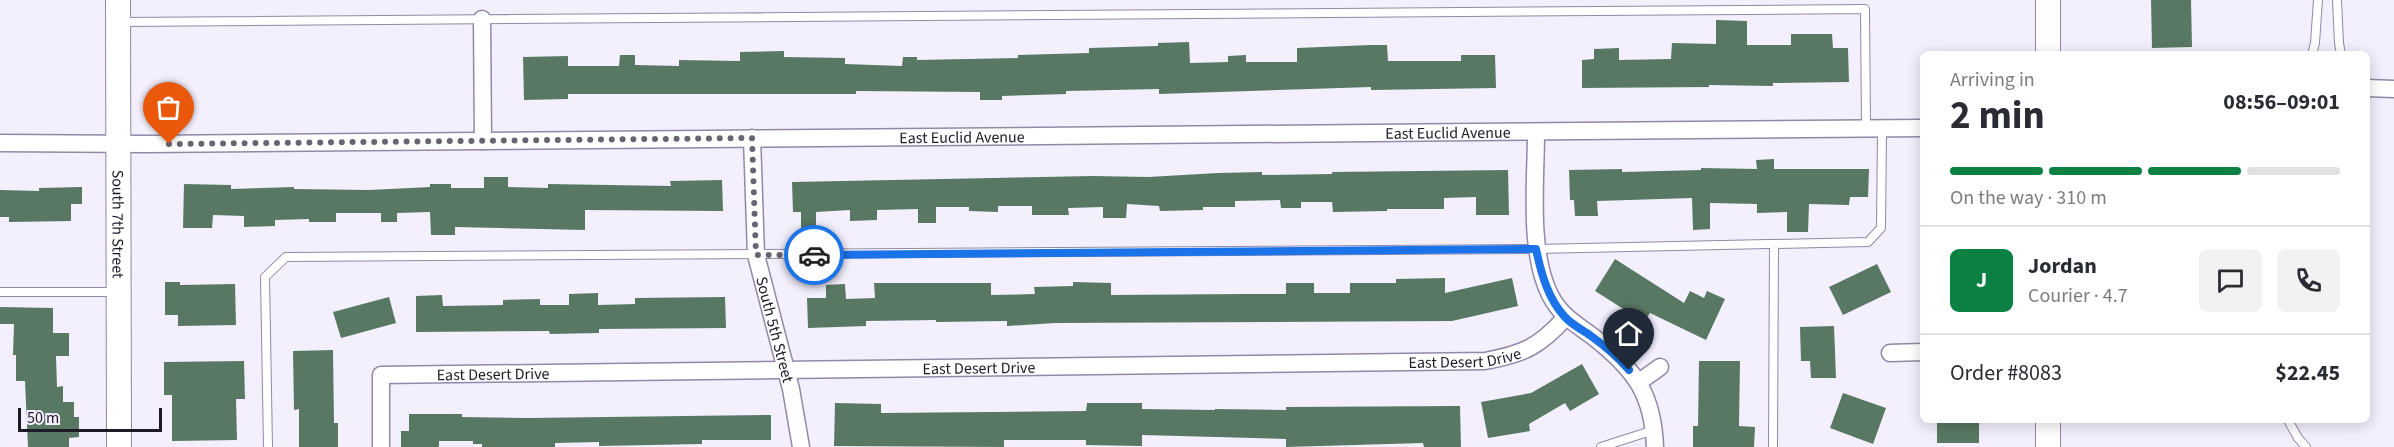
<!DOCTYPE html>
<html lang="en">
<head>
<meta charset="utf-8">
<style>
	body { margin:0; font-family:"Source Sans 3",sans-serif; background:#f2f2f3; color:#2b2b33; height:100vh; display:flex; flex-direction:column; font-size:22px; white-space:nowrap }
	* { box-sizing:border-box; margin:0 }
	p { font-size:20px; color:#7c7c81 }
	.icon { flex:none; width:33px; height:33px; fill:none; stroke:currentColor; stroke-width:2; stroke-linecap:round; stroke-linejoin:round }
	.map { position:relative; flex:1; overflow:hidden }
	.details { position:absolute; left:1920px; top:51px; width:450px; height:372px; display:flex; flex-direction:column; background:#fff; border-radius:9px; box-shadow:0 3px 15px #0003 }
	.details>* { flex:none }
	.scale { position:absolute; left:18px; bottom:15px; width:144px; box-sizing:border-box; padding-left:6px; border:3px solid #1d1925; border-top:0; font-size:16px; line-height:21px; white-space:nowrap; color:#1d1925; -webkit-text-stroke:4px #f3effd; paint-order:stroke }
	.pin { position:absolute; display:grid; place-items:center; width:51px; height:51px; color:#fff; margin:-62px -26px; border-radius:50% 50% 50% 0; rotate:-45deg; box-shadow:0 0 6px #0007 }
	.pin .icon { rotate:45deg }
	.courier { position:absolute; display:grid; place-items:center; width:60px; height:60px; margin:-30px; border:4px solid #1a73e8; border-radius:50%; background:#fff; color:#222; box-shadow:0 2px 8px #0007 }
	.headline em { font-style:normal; font-weight:700 }
	.headline div { display:flex; flex-direction:column-reverse }
	.headline { display:flex; align-items:center; justify-content:space-between; height:102px; padding:0 30px }
	h1 { font-size:39px; font-weight:700; line-height:45px }
	.bar { display:grid; grid-template-columns:repeat(4,1fr); gap:9px 6px; align-content:center; height:72px; padding:0 30px }
	.bar i { height:8px; border-radius:4px; background:#e1e1e2 }
	.bar .on { background:#0b8043 }
	.bar p { grid-column:span 4 }
	.line { display:flex; align-items:center; gap:15px; padding:0 30px; border-top:2px solid #e1e1e2 }
	.line div { flex:1 }
	.round { display:grid; place-items:center; flex:none; width:63px; height:63px; border-radius:9px; background:#f2f2f3 }
	.map>svg:first-child { display:block }
	.building { fill:#597863 }
	.lines { fill:none; stroke-linecap:round; stroke-linejoin:round }
	.lane-casing { stroke:#9288a8; stroke-width:10 }
	.street-casing { stroke:#9288a8; stroke-width:19 }
	.secondary-casing { stroke:#9288a8; stroke-width:26 }
	.lane { stroke:#fff; stroke-width:8 }
	.street { stroke:#fff; stroke-width:16 }
	.secondary { stroke:#fff; stroke-width:24 }
	.done { stroke:#686471; stroke-width:6; stroke-dasharray:0 10.8 }
	.route { stroke:#1a73e8; stroke-width:8 }
	.labels { text-anchor:middle; stroke-width:4.5; stroke-linejoin:round; paint-order:stroke }
	.street-label { font-size:16px; fill:#1d1925; stroke:#f3effd }
</style>
</head>
<body>
<div class="map">
<svg width="2394" height="447" viewBox="0 0 2394 447">
	<rect width="100%" height="100%" fill="#f3effd"/>
	<path class="building" d="M2151,0h40l1,47 -40,1z
		M1716,20l31,1v24h44v-11h41l1,14h15l1,34 -76,1v3l-64,-1v2l-127,1v-28l12,-1v-10l25,-1v12l52,-1 1,-16 44,1z
		M1189,42l1,21 38,-1v-6l18,-1v7h51v-14l73,-3h17l1,16h73v-6h34l1,33 -125,2v-3l-212,7v-5l-93,2v3l-64,2v4h-22v-8l-124,-1v3h-288v5l-44,1 -1,-43 45,-1v10h51l1,-11h15v10l44,1v-6l61,1v-9l44,-1v6l61,1v6l57,2 1,-9h14v3l101,-2v-3l71,-2v-5l69,-2v-3z
		M1774,159v10h95l-1,28h-18l-1,8 -40,-1 -1,28h-21v-20l-30,1v-9l-47,-1v26l-17,1 -1,-32 -95,3 1,15h-23l-1,-16h-4l-1,-30 53,-1v3l79,-2v-2l56,1 -1,-9z
		M1508,170l1,45h-33v-18l-32,1v11h-57v2l-54,1 -1,-10h-31v6h-20l-1,-8 -45,1v6h-32v3l-43,1 -1,-5 -32,-2 -1,14h-23v-11l-35,1 1,7h-37v-9h-34v6l-29,-1v-4h-33v16h-18v-14l-41,1v10l-27,1v-11l-34,2v17l-15,1v-18h-8l-1,-30 301,-6 55,1 70,-4 44,-1v3l70,-1v-2z
		M484,177h24v10l40,1v-4l123,2 -1,-5 52,-1 1,31 -138,-1v20l-130,-3v8h-24l-1,-23 -33,1v9h-16v-9h-45v9h-27v-3l-34,1v6l-31,1v-11l-31,-1 -1,13h-29l1,-44 47,1v4l63,-2v2l75,1 61,-3v-3h21v4h33z
		M82,187v17h-11v17l-62,1v-5h-9v-27l39,1v-3z
		M1615,259l69,44 6,-12 14,7 3,-7 18,8 -19,41 -56,-27 -6,9 -49,-31z
		M1877,264l14,28 -48,23 -14,-28z
		M1445,278v15l67,-15 6,28 -66,15 -397,2 -48,3v-5l-71,1v-2l-70,1v5l-58,2 -1,-30h19v-13l19,-1 1,15 29,-1 -1,-15h117v12l44,-1 -1,-7 39,-1v-4l38,1v12l135,-1h40v-11h28v10h36v-10h46v-4z
		M165,282h15v3l55,-1 1,41 -58,1v-11h-13z
		M598,293v12l37,-1v-6l90,-1 1,31 -127,1v4l-49,1 -1,-3 -133,1v-36l26,-1 1,11 60,-1v-5l37,-1v6h29v-11z
		M389,297l7,26 -55,15 -8,-26z
		M0,307l53,1v25h16v23h-13l1,31 6,-1v16h11v15h5v20l-10,1v9h-41l-3,-66h-9v-26h-3l1,-31h-14z
		M1834,326l2,52h-25l-1,-17h-9l-1,-34z
		M333,350l1,73h4v24h-39v-38l-5,1 -1,-59z
		M244,361l1,38h-9l1,41 -65,1v-46h-8v-33z
		M1699,361h41l-1,65 16,1 -1,20h-61v-21h5z
		M1582,364l17,30 -29,17 -5,-8 -36,21 1,7 -42,7 -7,-36 50,-9z
		M1843,393l43,15 -13,36 -43,-16z
		M835,403l46,1v9l205,-2 1,-8h55v6l73,1v-1l71,1v-3l174,-1 1,41h-37l-1,-4 -137,4v-8l-144,-4v11l-56,-1v-5h-82v7l-170,-1z
		M409,414h53v3l67,1 242,-3v25h-69v4l-103,2v-4l-44,1v4h-73v-3h-9v-3h-34v6h-38v-16h8z
		M1937,420h42v23h-42z"/>
	<g class="lines">
		<g class="lane-casing">
			<path id="lane" d="M2337,0l2,43 2,11
				M121,22l1744,-13 1,119
				M2312,54l3,-11 3,-43
				M0,292h116
				M2288,420l10,18 8,9
				M268,447l-3,-170 21,-20 1250,-8 332,-7 13,-14 1,-99
				M1601,447l53,-17
				M1773,447l1,-203"/>
		</g>
		<g class="street-casing">
			<g id="street">
				<path d="M482,19l1,122"/>
				<path d="M2367,88l27,1"/>
				<path d="M1536,132c0,49 -8,119 14,163 12,23 27,29 46,44 40,32 57,56 59,108"/>
				<path id="s1" d="M752,138l4,117 35,134 10,58"/>
				<path id="s2" d="M0,143l147,1 1776,-16"/>
				<path d="M1890,353l33,-1"/>
				<path d="M1639,382l21,-15"/>
				<path id="s3" d="M381,447v-72l1104,-14c38,-7 54,-14 80,-43"/>
			</g>
		</g>
		<g class="secondary-casing">
			<g id="secondary">
				<path id="s4" d="M118,0l1,447"/>
				<path d="M2048,54v-54"/>
				<path d="M2048,420v27"/>
			</g>
		</g>
		<use href="#lane" class="lane"/>
		<use href="#street" class="street"/>
		<use href="#secondary" class="secondary"/>
	</g>
	<g class="lines">
		<path class="done" d="M169,144l583,-6 4,117h58"/>
		<path class="route" d="M814,255l722,-6c5,24 12,50 29,68 7,8 18,13 26,19 14,10 27,21 38,34"/>
	</g>
	<g class="labels">
		<g class="street-label">
			<text dy="6" stroke="none"><textPath href="#s2" startOffset="1448">East Euclid Avenue</textPath></text>
			<text dy="6" stroke="none"><textPath href="#s2" startOffset="962">East Euclid Avenue</textPath></text>
			<text dy="6" stroke="none"><textPath href="#s4" startOffset="224">South 7th Street</textPath></text>
			<text dy="6" stroke="none"><textPath href="#s1" startOffset="194">South 5th Street</textPath></text>
			<text dy="6" stroke="none"><textPath href="#s3" startOffset="1156">East Desert Drive</textPath></text>
			<text dy="6" stroke="none"><textPath href="#s3" startOffset="670">East Desert Drive</textPath></text>
			<text dy="6" stroke="none"><textPath href="#s3" startOffset="184">East Desert Drive</textPath></text>
		</g>
	</g>
</svg>
<div class="scale">50 m</div>
<div class="pin" style="left:169px;top:144px;background:#ea580c"><svg class="icon" aria-label="bag" viewBox="0 0 24 24"><path d="M5 8h14l-1 12H6zM9 8a3 3 0 0 1 6 0"/></svg></div>
<div class="pin" style="left:1629px;top:370px;background:#1f2937"><svg class="icon" aria-label="home" viewBox="0 0 24 24"><path d="M3 11l9-7 9 7M6 9v11h12V9"/></svg></div>
<div class="courier" style="left:814px;top:255px"><svg class="icon" aria-label="car" viewBox="0 0 24 24"><path d="M5 17H2v-5l4-1 3-4h7l3 4 3 1v5h-3M9 17h6M6 11h13"/><circle cx="7" cy="17" r="2"/><circle cx="17" cy="17" r="2"/></svg></div>
<section class="details">
<div class="headline"><div><h1>2 min</h1><p>Arriving in</p></div><em>08:56–09:01</em></div>
<div class="bar"><i class="on"></i><i class="on"></i><i class="on"></i><i></i><p>On the way · 310 m</p></div>
<div class="line" style="height:108px"><b class="round" style="background:#0b8043;color:#fff">J</b><div><b>Jordan</b><p>Courier · 4.7</p></div><a class="round"><svg class="icon" aria-label="chat" viewBox="0 0 24 24"><path d="M4 5h16v11H9l-5 4z"/></svg></a><a class="round"><svg class="icon" aria-label="phone" viewBox="0 0 24 24"><path d="M5 4h4l2 5-3 2q2 4 5 5l2-3 5 2v4C11 20 4 13 5 4z"/></svg></a></div>
<div class="line" style="height:78px"><div>Order #8083</div><b>$22.45</b></div>
</section>
</div>
</body>
</html>
